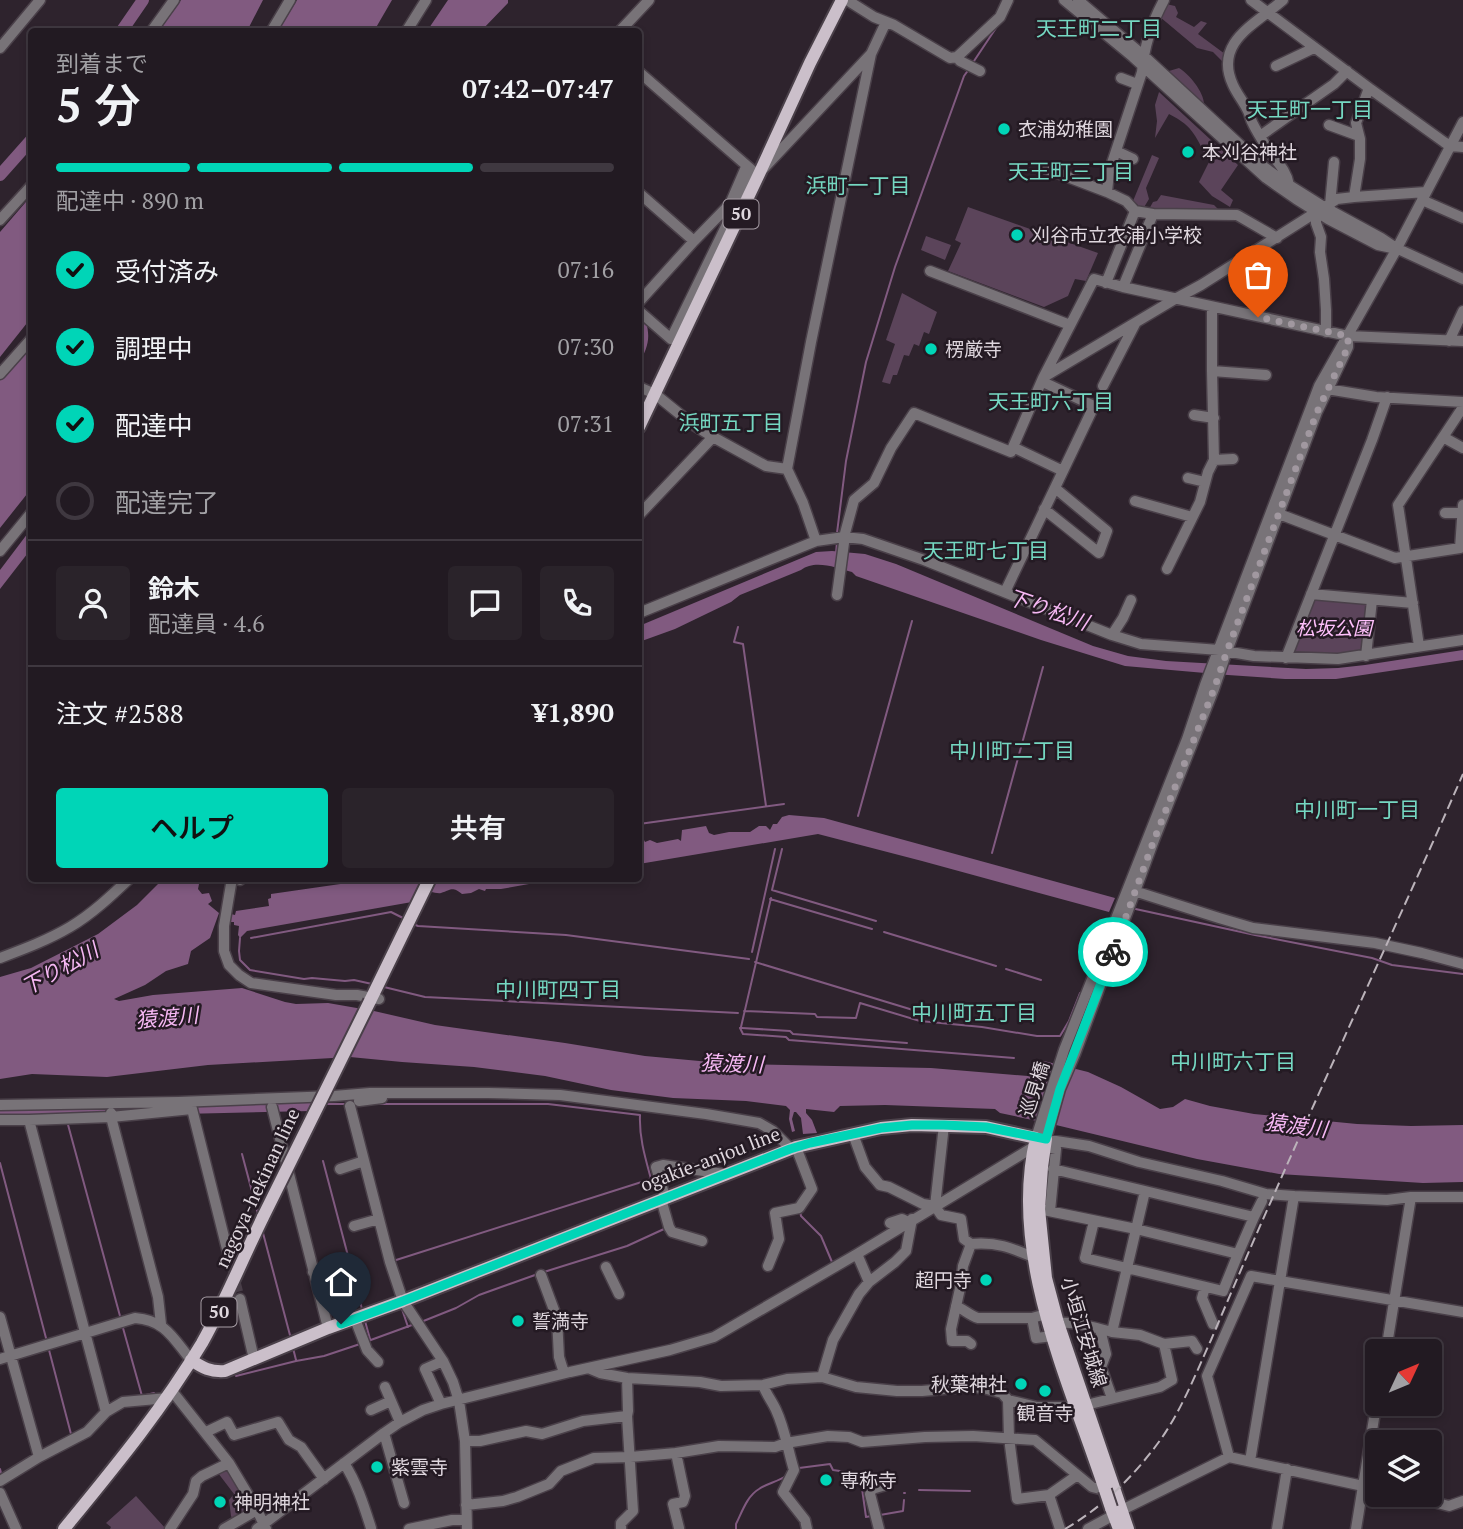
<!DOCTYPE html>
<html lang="ja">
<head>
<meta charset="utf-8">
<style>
	body { margin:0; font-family:"PT Serif","Noto Sans JP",serif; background:#2a232a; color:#f1f3f6; height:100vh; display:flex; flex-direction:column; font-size:26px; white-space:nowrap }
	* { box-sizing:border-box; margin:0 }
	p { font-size:23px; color:#a2a1a5 }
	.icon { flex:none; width:38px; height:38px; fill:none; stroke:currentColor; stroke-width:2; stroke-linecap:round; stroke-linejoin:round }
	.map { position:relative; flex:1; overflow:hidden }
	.side { position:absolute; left:28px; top:28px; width:614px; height:854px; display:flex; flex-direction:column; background:#221a22; border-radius:7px; box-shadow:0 4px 10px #0003,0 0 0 2px #3f3840 }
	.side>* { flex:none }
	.needle { width:46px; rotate:46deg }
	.buttons { position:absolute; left:1365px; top:1339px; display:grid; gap:14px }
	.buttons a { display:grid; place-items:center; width:77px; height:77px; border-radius:7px; background:#221a22; box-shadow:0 4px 10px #0003,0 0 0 2px #3f3840; font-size:35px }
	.pin { position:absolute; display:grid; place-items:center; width:60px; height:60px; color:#fff; margin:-72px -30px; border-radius:50% 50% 50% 0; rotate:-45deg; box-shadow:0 0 7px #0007 }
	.pin .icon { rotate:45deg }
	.courier { position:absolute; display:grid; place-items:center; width:70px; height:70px; margin:-35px; border:5px solid #00d5b7; border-radius:50%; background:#fff; color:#222; box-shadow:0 2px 9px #0007 }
	.head em { font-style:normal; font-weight:600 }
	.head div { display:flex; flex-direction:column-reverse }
	.head { display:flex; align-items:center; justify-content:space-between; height:119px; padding:0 28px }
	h1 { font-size:46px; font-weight:600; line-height:52px }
	.bar { display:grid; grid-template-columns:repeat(4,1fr); gap:10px 7px; align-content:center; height:84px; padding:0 28px }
	.bar i { height:9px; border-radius:5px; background:#3f3840 }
	.bar .on { background:#00d5b7 }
	.bar p { grid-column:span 4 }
	.line { display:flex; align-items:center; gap:18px; padding:0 28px; border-top:2px solid #3f3840 }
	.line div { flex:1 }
	.round { display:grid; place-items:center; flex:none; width:74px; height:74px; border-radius:7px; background:#2a232a }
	ol { padding:0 28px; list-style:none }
	li { display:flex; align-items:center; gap:21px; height:77px }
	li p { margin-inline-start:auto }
	li .icon { padding:7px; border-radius:50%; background:#00d5b7; color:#111; stroke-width:4 }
	li:last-child { color:#a2a1a5 }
	li i { width:38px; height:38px; border:4px solid #3f3840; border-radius:50% }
	.button { display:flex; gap:14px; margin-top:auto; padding:14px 28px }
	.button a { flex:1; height:80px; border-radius:7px; background:#00d5b7; color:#111; font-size:28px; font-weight:600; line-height:80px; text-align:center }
	.button a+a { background:#2a232a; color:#f1f3f6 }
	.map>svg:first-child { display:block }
	.green { fill:#5b445a }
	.water { fill:#815a80 }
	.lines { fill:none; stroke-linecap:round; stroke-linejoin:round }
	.stream { stroke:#815a80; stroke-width:2 }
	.river { stroke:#815a80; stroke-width:12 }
	.minor-tunnel { stroke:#493e48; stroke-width:10; stroke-dasharray:10 5; stroke-linecap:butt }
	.minor-casing { stroke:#4a4049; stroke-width:13 }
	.major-casing { stroke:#4a4049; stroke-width:16 }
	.minor { stroke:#787378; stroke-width:10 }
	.major { stroke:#cbbfca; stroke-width:12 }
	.rail { stroke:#bbb3ba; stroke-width:2; stroke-dasharray:10 5; stroke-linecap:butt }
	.major-bridge-casing { stroke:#4a4049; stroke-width:16; stroke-linecap:butt }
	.major-bridge { stroke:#cbbfca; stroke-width:12 }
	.done { stroke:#a198a0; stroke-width:7; stroke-dasharray:0 12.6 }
	.route { stroke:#00d5b7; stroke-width:9 }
	.poi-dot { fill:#00d5b7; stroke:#241a23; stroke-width:2.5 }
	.labels { text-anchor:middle; stroke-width:5; stroke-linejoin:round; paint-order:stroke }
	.shield { fill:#241a23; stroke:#a79ea6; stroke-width:2 }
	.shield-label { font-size:18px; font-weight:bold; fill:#dfd7de }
	.poi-label { font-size:19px; fill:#dfd7de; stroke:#241a23; text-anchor:start }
	.park-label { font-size:19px; font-style:italic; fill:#ffc0fc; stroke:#241a23 }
	.street-label { font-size:19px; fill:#dfd7de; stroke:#241a23 }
	.neighbourhood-label { font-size:21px; fill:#75d8c2; stroke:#241a23 }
	.water-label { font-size:21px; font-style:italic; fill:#f6b8f4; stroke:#241a23 }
</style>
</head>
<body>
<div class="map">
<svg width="1463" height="1529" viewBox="0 0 1463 1529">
	<rect width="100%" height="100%" fill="#2e232d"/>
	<path class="green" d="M1166,4l9,2 3,7 -2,4 18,10 7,-6 6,2 -9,11 27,20 -3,7 -9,-9 -16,-4 -37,-31z
		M1179,68c10,6 25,24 25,36l-35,-33z
		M1159,92l79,73 -17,25 12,10 -3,7 -18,-11 -13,-14 10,-20c-13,-24 -14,-35 -40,-48l-14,24 2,-17 -2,-16z
		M1152,155l7,3 -13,30 3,11 -6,10 -10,-8z
		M1161,195l53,10 7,7 -73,-1 5,-9 4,-1z
		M968,207l130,46 -12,28 -11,-2 -7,17 -24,11 -96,-36 13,-28 -6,-3z
		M926,236l25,9 -6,15 -24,-10z
		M902,293l35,19 -8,22 -5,-2 -5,14 -5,-2 -5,12 -5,-1 -7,20h-4l-3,9 -8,-2 13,-38 -9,-4z
		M1314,598l56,5 -7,48 -27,4 -44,-1z
		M228,1468l25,41 -20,11 -2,-4 -2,-16 5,-6 -16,-21z
		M136,1496l30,33h-56l1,-2 -5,-4z"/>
	<path class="water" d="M181,0h82l-16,31h-88z
		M297,0h95l-18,31h-96z
		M448,0h60v3l-27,28h-54z
		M31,196v122l-31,39v-125z
		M639,317l7,4c5,20 1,26 -7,44z
		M31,346v143l-31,39v-148z
		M31,529v20l-31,40v-19z
		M832,551l33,3 31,10 197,82 35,10 38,5 140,8 32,-1 27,-3 98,-15v10l-127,19h-51l-57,-4 -103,-9 -84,-26 -185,-64 -4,-4c-15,-4 -37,-13 -51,-2l-61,25 -9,7 -56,27 -36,13v-16l177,-74z
		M789,815l35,3 291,80 -6,14 -187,-51 -104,-27 -179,30v-27l3,-1 3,6 5,-2 7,3 21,-4 3,2 1,-11 24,-4 3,7 5,2 15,-3h21l9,-6h7l4,4 3,-6h4l5,-7z
		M163,879h37l-2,10 4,5 7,-1 3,8 -4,3 11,9 -9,25 -19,13 -3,13 -22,7 -21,14 -31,14 5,2 34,-6 89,-7 43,14 11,2 32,-1 46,8 61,14 130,18 80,13 87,8 199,4 97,8 16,-15 44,11 33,15 39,22 13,-2 12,-8 25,7 44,8 103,10 54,2 52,-1v57l-40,1 -144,-9 -82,-15 -141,-34 -56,-12 -5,-4 -110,-4 -45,1 -6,6 -28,-3v4l6,7 5,13 -14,1 -2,-16 -5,-6h-2l-2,7 3,12 -3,1 -3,-13 1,-9 -4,-4 -40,-5 -73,-3 -62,-8 -66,-14 -71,-9 -72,-5 -52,-5 -142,8 -101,12 -75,-3 -32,5v-102l31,-9 67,-34 39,-29z
		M375,879h182l-56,10h-15l-1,2 -6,-2 -8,4 -9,1c-10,-8 -11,-4 -21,-1 -3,1 -7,-1 -10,-1l-6,10h-13l-165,29 -7,7 -2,-3 1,-9 -5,-1v-3h-5l2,-8 4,1 1,-4 33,-5 -1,-7 3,-1v-4z"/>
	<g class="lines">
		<path class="stream" d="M972,64l26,-39
			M837,533l9,-72 20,-99 29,-95 69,-191 5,-7
			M836,553l1,-11
			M738,627l-4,15 9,2 23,162
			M858,816l54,-195
			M639,824l145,-20
			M992,853l51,-186
			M772,890l104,31
			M772,890l10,-41
			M770,899l102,30
			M1131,908l124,27 117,23 20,7 71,9
			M413,924l5,2 148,9 183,24
			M884,932l112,34
			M240,938l-1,13 1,9 10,10 54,9 8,-1 33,3 9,-1 18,4
			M251,938l140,-26 14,7
			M752,952l23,-103
			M755,962l158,48
			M1006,969l35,11
			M384,987l41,10 313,16
			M744,1011l71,3 2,3 39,1 4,-15 60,18 62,6 55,9h23l9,-15 11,-28
			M741,1027l30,-129
			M740,1028l3,6 43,3 3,3 225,18
			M742,1028l48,3 3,3 114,9
			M325,1104h22
			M374,1104h174l92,11c-1,22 5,42 11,64l-258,82
			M67,1121l53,195
			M242,1154l16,60
			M323,1161l39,148
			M0,1163l46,175
			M800,1211l1,5 20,20 11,26
			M263,1233l28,106
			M544,1272l83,-26 37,-17
			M402,1309l6,18
			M365,1321l5,18
			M421,1322l35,-14 23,-13 56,-20
			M123,1328l19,68 12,-3
			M368,1341l44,-16
			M293,1348l3,12
			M49,1350l22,84
			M236,1376l60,-15 28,-5 36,-12
			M799,1468l31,-4 3,6 27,4 6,43 5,-1
			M0,1469l1,4
			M919,1490l51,1
			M904,1493h1
			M880,1515l23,-4 1,-11
			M736,1529v-5c6,-12 11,-28 23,-35 9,-6 18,-7 27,-13"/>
		<path class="river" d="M121,32l22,-32
			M0,175l32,-36
			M181,1108l129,-3
			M0,1114l152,-5"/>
		<path class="minor-tunnel" d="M228,1253l12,46"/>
		<g class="minor-casing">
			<path id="minor" d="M847,0l27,17 20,8 56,33 7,-1 43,-40 8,-17
				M1064,0l69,57 133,121 30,21 32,20 50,26 14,3
				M1078,0l66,56 120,111 25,18 35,22 57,31 15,10 67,31
				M1251,0l118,88 75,54 6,4 13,1
				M1283,0c-27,24 -70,42 -50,85 4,9 10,16 14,24 3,5 3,10 6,15 4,8 9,16 14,24 8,13 19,20 22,37
				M151,32l23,-32
				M271,32l19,-32
				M406,32l20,-32
				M619,32l30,-32
				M0,48l40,-48
				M957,57l3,4 20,10
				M1276,66l38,-18
				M639,72l114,99 -82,168 -32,-28
				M1121,78l16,6
				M1329,125l30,11
				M1260,136l74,-52 13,-13
				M1116,151l17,8
				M764,168l107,-114 15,-32
				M1044,168l63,24
				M639,193l55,48
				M1354,197l6,-38v-20l-4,-16 13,-35
				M1422,200l41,18
				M1330,205l4,-43
				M1322,209l-6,9v5l5,14 -1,15 4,27 2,31v22
				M1153,214l84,1 40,23
				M0,220l32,-35
				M930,271l140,54
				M1106,283l29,-72 -9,-10 -19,-9 2,-20 33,-100c2,-25 10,-50 22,-72
				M1123,287l30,-73 -18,-3
				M639,302l55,-61 36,-37 16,-37
				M1449,341l14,-30
				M1212,371l54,4
				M0,374l32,-36
				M1044,377l131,-78 26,-14 136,-86 17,-2 72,-5
				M1103,386l32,-62
				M639,387l16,7 37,30 21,13 53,29 21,3
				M1327,389l49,8 87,5
				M1194,415l20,3
				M1443,437l20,11
				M1013,447l30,-69 51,-99 29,8 225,49 115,5
				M1214,460l19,-1
				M1188,478l17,4
				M1135,501l57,16
				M1044,509l55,44 8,-22 -52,-43
				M1445,513h17
				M1279,514l116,44 65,-10 3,-43
				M639,515l74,-78
				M816,541l-13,-38 -16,-34 24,-127 60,-288
				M0,551l32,-39
				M1167,569l33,-67 8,-30 6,-12 -2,-89v-64
				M1005,592l58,-121
				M1311,594l102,9
				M837,595l7,-52v-6l10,-37 20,-17 17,-35 23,-35 97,39 2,-5 50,24 31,-65 -51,-24
				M639,613l177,-72 28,-4 19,2 61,21 188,75 29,9 78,6 35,6 84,3 125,-19
				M1112,635l11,-17 8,-18
				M1419,646l-21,-141 65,-98
				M1366,656l6,-56
				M1286,658l86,-218 15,-43
				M232,878l-8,48v25l5,14 10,10 12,8 85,12h21l22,4
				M240,880v-2
				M1131,890l88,28 34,10 122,15 47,10 41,11
				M0,958c24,-9 48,-18 70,-31 22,-13 41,-31 60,-49
				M359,1101l23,-3
				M0,1105l178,-3 156,-6 36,-3h118l72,2 146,19 53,9 14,8 17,17
				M350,1106l40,156 13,39 40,60 10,21 6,19 6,40 2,88
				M272,1107l56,221
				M111,1113v4l81,-8 36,144
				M0,1120h29l77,292 -19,20 -48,25 -39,24
				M29,1120l82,-3 47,180 3,27
				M944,1125l-9,81 6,9 20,4 3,20 7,5 -8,22 -2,18 -10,45 1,12h15l4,3
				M853,1134l12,33 15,18 9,2 34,17 12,2
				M1046,1139l14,-50 15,-35 79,-214 60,-151 13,-38 90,-239 31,-65v-10
				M1046,1147l10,2 -6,62
				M340,1169l24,-8
				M1294,1196l-28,-2 -44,-13 -83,-19 -50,-16 -53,-8 28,-88 123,-311 18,-54 114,-299 76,-134 68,-130
				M665,1197l-9,-30 7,-2 61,9
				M661,1199l8,28 3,5 30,9
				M1039,1209l97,20 102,25 16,-37 -201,-48
				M1254,1217l8,-16
				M1094,1221l-9,37 138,33 15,-37
				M890,1223l12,-4 6,3
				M354,1226l25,-7
				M971,1244c26,-2 38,3 62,13
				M857,1254l12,28
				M768,1266l11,-27 -4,-26 24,-5 13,-19 -16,-42
				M606,1267l13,27
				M313,1272l31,-9
				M541,1275l16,43 2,39 5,16
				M1205,1287l-3,11 11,26
				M240,1299l14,60
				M956,1306c7,3 15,10 22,12h54l14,-4
				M0,1317l39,140
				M1032,1318l4,20 17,-2
				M355,1319l12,31 11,12
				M1052,1324c19,-4 40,3 60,8l33,-141
				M1100,1329l6,25 -5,13 11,31
				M1164,1344l28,-3 5,8
				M1386,1351l25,-154
				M0,1359l135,-41c30,2 38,20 56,42
				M588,1368l12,5 27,5 73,4 21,4 42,-1c3,9 9,16 13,25 9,19 12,41 18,60l-11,22 22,28 2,9
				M822,1377l11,-37 26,-46 10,-12 26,-20 11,-11 6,-32
				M763,1385l24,-6 35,-2 34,10 41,4h25l44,-4 17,1 19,5 6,7 29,7h39
				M385,1387l15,35
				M172,1391l57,72 28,47 9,19
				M1008,1400l1,38 8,61 32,-4
				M441,1404l-16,-35 18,-8
				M1086,1405l74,-18 12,-7 -8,-36 -24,-9 -28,-3
				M371,1410l20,-9
				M106,1412l17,-10 45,-4
				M206,1432l21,-10 7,13 44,-13 11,18 12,7 23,32
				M384,1433l20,70
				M465,1441h15l46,-10 16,3 41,-13 44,-5
				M676,1453l9,43 -2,6 -10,2 6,24
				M1229,1457l-22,-81 44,-100 29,5 14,-85 93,4 24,-3h52
				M1250,1461l30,-180 183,31
				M344,1463c13,20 20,43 27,65
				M0,1493l16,36
				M1402,1494l47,12 14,-5
				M466,1505l37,-4 14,-4 32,-13 12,-13 33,-13 36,-1 46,-4 43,-7 56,1 11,-4 42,-7 21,1 13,5 63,-5 48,-1 62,4 57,47 8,2 4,-1
				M1122,1510l107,-53 148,32
				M170,1529l23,-35 3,-13 6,-5 27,-13
				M224,1529l33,-19
				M257,1529l127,-96 16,-11 23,-12 18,-6 129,-32 100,-22 44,-13 143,-83 178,-108
				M409,1529l43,-9h13
				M621,1529v-6l12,-12 -6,-95 1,-5 -1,-33
				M879,1529l-9,-35 2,-5 14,-4
				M1060,1529l-11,-34 27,-19
				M1088,1529l26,-14
				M1277,1529l10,-60
				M1356,1529l21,-129"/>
		</g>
		<g class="major-casing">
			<path id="major" d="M639,427l121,-255 50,-109 32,-63
				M370,1001l60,-123
				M1046,1139l-4,28 -3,42 7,69 12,45 70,206
				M191,1360c12,8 19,12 34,11l103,-43 75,-27 393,-154 85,-19 31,-3 74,2 50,11c-28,116 33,243 69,352
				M1111,1508l8,21
				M64,1529c49,-60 98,-119 138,-186 23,-41 40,-83 61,-126"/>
		</g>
		<use href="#minor" class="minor"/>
		<use href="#major" class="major"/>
		<path class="rail" d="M1065,1529c38,-22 70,-54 96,-90 21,-30 35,-66 50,-99 20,-47 40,-94 61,-141 62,-142 129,-283 191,-425"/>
		<g class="major-bridge-casing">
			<path id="major-bridge" d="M263,1217l107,-216
				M1105,1490l6,18"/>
		</g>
		<use href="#major-bridge" class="major-bridge"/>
	</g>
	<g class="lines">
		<path class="done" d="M1113,952l41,-112 60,-151 13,-38 90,-239 31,-65v-11l-90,-19"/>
		<path class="route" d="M341,1324l62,-23 387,-152 20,-6 71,-15 31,-3h32l42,2 60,12 14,-50 53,-137"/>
	</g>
	<g class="poi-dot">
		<circle cx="1004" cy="129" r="7"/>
		<circle cx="1188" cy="152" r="7"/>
		<circle cx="1017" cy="235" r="7"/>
		<circle cx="931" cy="349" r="7"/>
		<circle cx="986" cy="1280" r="7"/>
		<circle cx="518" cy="1321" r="7"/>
		<circle cx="1021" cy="1384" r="7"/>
		<circle cx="1045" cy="1391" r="7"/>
		<circle cx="377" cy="1467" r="7"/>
		<circle cx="826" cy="1480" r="7"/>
		<circle cx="220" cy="1502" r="7"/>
	</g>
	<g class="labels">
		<g class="shield">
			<rect x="723.5" y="199.5" width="35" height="29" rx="5"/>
			<rect x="201.5" y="1297.5" width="35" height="29" rx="5"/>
		</g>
		<g class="shield-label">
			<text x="741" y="220">50</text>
			<text x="219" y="1318">50</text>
		</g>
		<g class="poi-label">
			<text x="1018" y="136">衣浦幼稚園</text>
			<text x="1202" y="159">本刈谷神社</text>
			<text x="1031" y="242">刈谷市立衣浦小学校</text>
			<text x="945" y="356">楞厳寺</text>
			<text x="972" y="1287" text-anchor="end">超円寺</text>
			<text x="532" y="1328">誓満寺</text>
			<text x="1007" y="1391" text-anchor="end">秋葉神社</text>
			<text x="1045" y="1420" text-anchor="middle">観音寺</text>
			<text x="391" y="1474">紫雲寺</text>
			<text x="840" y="1487">専称寺</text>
			<text x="234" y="1509">神明神社</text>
		</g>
		<g class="park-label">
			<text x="1334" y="635">松坂公園</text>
		</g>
		<g class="street-label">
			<text transform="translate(1034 1089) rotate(-72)" y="7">巡見橋</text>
			<text transform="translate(710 1159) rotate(-21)" y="7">ogakie-anjou line</text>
			<text transform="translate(257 1188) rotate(-65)" y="7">nagoya-hekinan line</text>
			<text transform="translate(1084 1332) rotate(73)" y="7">小垣江安城線</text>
		</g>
		<g class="neighbourhood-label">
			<text x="1099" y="36">天王町二丁目</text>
			<text x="1310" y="117">天王町一丁目</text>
			<text x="1071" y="179">天王町三丁目</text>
			<text x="858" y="193">浜町一丁目</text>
			<text x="1051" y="409">天王町六丁目</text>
			<text x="731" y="430">浜町五丁目</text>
			<text x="986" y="558">天王町七丁目</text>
			<text x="1012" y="758">中川町二丁目</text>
			<text x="1357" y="817">中川町一丁目</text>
			<text x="558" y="997">中川町四丁目</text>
			<text x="974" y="1020">中川町五丁目</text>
			<text x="1233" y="1069">中川町六丁目</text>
		</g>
		<g class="water-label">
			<text transform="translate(1048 610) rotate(19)" y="7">下り松川</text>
			<text transform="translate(60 969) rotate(-29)" y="7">下り松川</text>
			<text transform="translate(167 1018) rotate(-5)" y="7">猿渡川</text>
			<text transform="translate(732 1064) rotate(2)" y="7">猿渡川</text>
			<text transform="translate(1296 1126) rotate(7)" y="7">猿渡川</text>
		</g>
	</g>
</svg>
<div class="buttons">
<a><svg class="needle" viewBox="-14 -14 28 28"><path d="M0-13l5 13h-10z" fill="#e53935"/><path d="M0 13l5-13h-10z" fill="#a2a1a5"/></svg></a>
<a><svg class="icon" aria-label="layers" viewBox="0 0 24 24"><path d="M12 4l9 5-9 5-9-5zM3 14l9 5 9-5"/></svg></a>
</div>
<div class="pin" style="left:1258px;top:317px;background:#ea580c"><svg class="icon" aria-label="bag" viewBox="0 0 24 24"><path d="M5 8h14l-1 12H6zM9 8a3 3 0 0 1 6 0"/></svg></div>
<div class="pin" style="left:341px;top:1324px;background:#1f2937"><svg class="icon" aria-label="home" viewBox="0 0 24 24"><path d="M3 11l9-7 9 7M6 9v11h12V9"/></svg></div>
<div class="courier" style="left:1113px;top:952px"><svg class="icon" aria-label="bike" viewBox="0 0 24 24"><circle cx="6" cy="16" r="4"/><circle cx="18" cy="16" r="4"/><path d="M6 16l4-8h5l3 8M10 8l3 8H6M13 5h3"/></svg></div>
<section class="side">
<div class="head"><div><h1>5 分</h1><p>到着まで</p></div><em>07:42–07:47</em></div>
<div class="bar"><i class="on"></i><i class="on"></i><i class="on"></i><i></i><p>配達中 · 890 m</p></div>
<ol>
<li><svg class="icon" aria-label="check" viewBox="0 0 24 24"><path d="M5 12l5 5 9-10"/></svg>受付済み<p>07:16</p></li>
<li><svg class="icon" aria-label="check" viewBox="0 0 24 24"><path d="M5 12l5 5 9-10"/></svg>調理中<p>07:30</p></li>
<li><svg class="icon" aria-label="check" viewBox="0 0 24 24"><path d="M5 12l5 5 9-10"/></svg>配達中<p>07:31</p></li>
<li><i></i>配達完了</li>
</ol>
<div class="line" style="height:126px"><a class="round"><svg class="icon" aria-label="person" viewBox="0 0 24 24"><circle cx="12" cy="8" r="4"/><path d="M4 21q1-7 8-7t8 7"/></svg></a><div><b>鈴木</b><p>配達員 · 4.6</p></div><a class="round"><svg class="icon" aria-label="chat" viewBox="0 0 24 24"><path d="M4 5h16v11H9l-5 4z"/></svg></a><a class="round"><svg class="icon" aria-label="phone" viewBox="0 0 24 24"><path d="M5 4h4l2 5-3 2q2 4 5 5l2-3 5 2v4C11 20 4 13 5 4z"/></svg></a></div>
<div class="line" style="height:91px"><div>注文 #2588</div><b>¥1,890</b></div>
<div class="button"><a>ヘルプ</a><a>共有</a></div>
</section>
</div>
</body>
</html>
